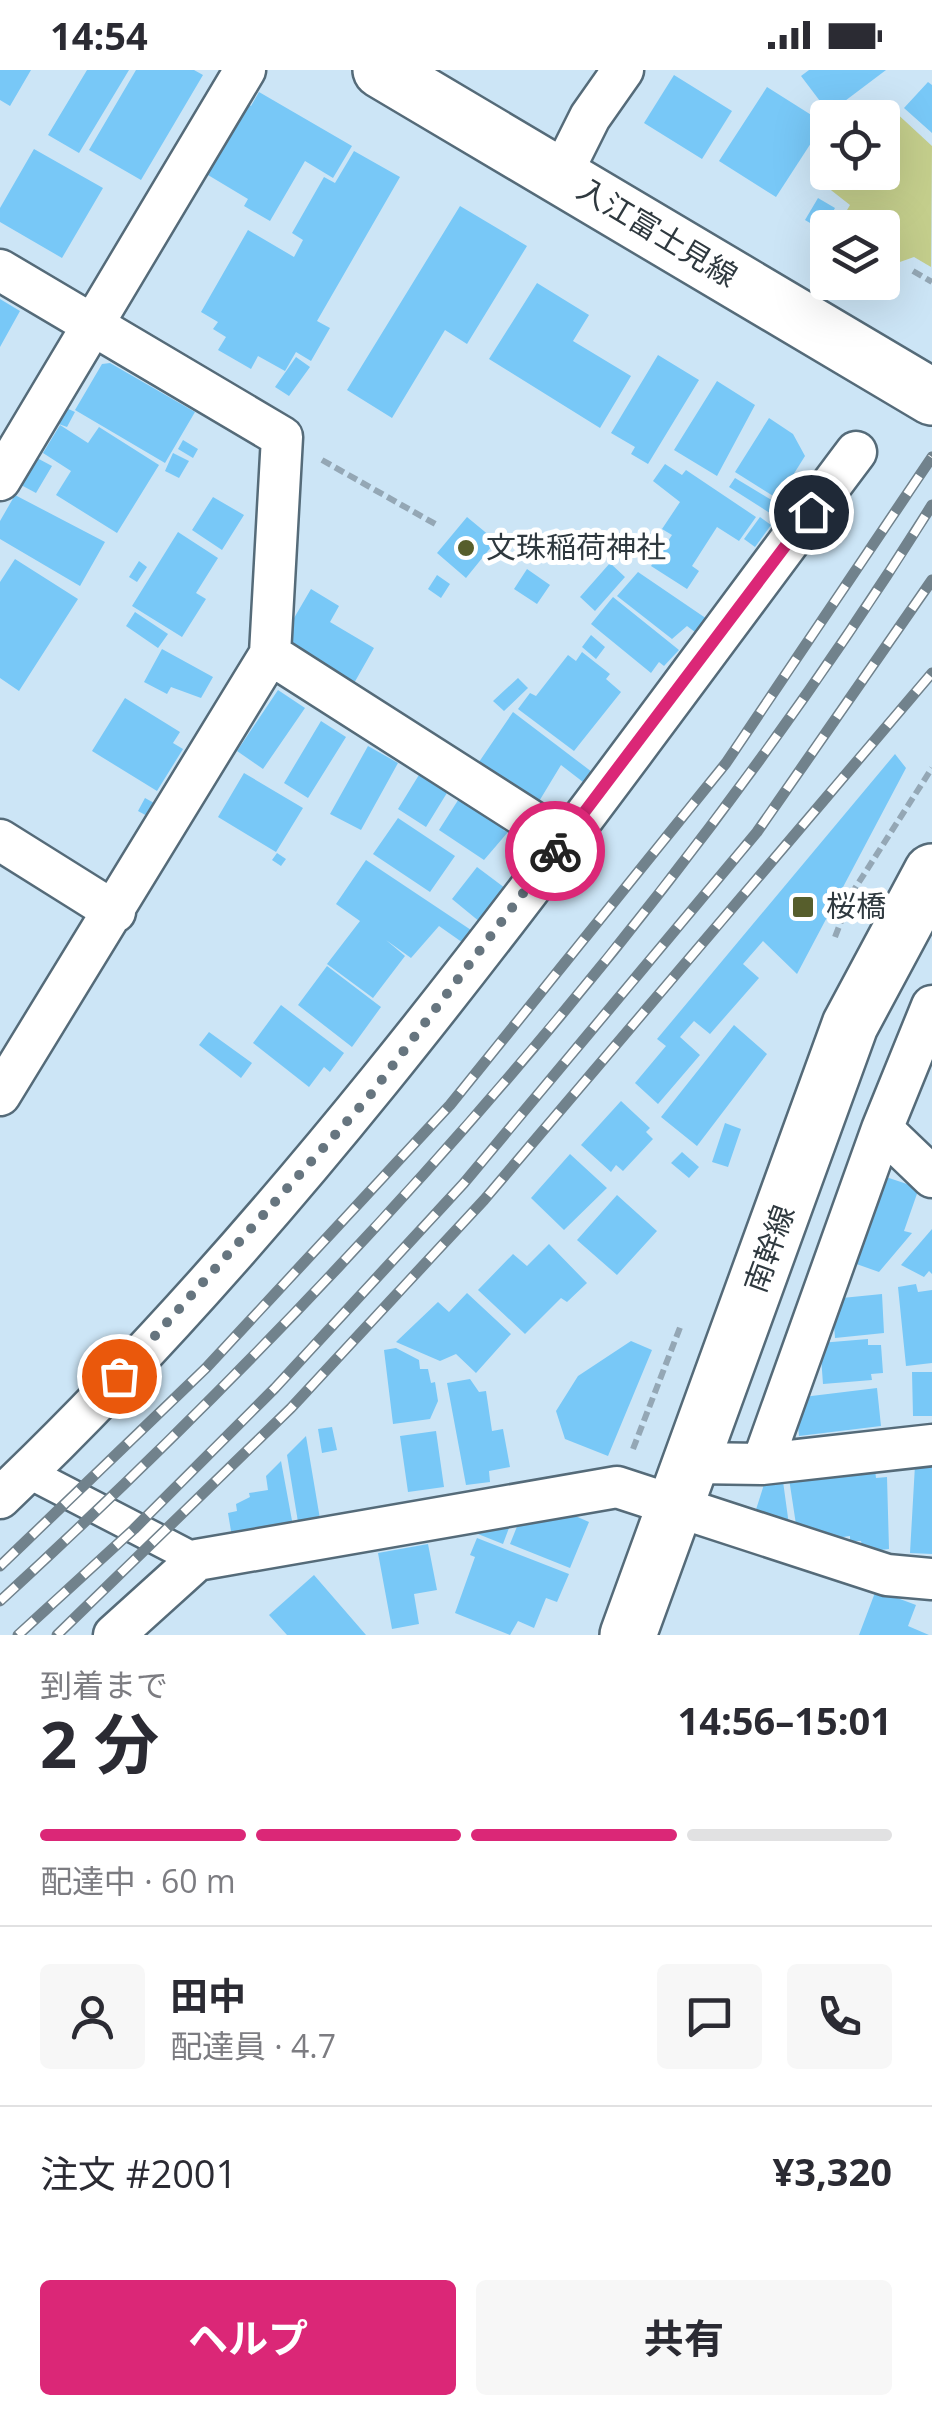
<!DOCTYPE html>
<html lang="ja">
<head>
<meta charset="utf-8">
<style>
	body { margin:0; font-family:"Open Sans","Noto Sans JP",sans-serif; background:#f7f7f7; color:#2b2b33; height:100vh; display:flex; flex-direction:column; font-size:38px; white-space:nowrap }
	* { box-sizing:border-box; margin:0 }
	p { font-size:32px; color:#7c7c81 }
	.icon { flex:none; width:55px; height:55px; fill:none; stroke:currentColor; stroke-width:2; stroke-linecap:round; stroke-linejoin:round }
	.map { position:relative; height:1565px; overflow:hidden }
	.drawer { display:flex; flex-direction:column; background:#fff; flex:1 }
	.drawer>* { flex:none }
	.buttons { position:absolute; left:810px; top:30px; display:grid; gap:20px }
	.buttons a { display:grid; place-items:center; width:90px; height:90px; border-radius:10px; background:#fff; box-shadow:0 10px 40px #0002; font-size:50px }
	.pin { position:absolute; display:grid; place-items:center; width:85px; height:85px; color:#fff; margin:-42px; border:5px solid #fff; border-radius:50%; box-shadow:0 2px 10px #0007 }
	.courier { position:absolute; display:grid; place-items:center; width:100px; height:100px; margin:-50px; border:8px solid #db2777; border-radius:50%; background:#fff; color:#222; box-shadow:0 2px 12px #0007 }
	.overview em { font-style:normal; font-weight:700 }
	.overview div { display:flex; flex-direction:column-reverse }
	.overview { display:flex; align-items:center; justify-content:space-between; height:170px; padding:0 40px }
	h1 { font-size:65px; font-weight:700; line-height:75px }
	.bar { display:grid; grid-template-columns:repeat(4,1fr); gap:15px 10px; align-content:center; height:120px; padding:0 40px }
	.bar i { height:12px; border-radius:8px; background:#e1e1e2 }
	.bar .selected { background:#db2777 }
	.bar p { grid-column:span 4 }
	.line { display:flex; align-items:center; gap:25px; padding:0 40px; border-top:2px solid #e1e1e2 }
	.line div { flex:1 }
	.round { display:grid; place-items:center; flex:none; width:105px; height:105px; border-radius:10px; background:#f7f7f7 }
	.action { display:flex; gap:20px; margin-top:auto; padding:20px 40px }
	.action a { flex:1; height:115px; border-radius:10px; background:#db2777; color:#fff; font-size:40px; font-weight:700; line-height:115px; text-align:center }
	.action a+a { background:#f7f7f7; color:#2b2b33 }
	.status { display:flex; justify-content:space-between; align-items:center; height:70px; padding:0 50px; background:#fff; direction:ltr }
	.status svg { height:28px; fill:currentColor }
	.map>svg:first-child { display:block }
	.green { fill:#c4ce8c }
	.building { fill:#78c8f7 }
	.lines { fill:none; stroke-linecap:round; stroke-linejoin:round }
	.pedestrian-casing { stroke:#556b79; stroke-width:35 }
	.minor-casing { stroke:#556b79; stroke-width:45 }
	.secondary-casing { stroke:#556b79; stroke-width:60 }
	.path { stroke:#94a7b5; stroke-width:6; stroke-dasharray:10 5; stroke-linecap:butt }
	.pedestrian { stroke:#fff; stroke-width:30 }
	.minor { stroke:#fff; stroke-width:40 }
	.secondary { stroke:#fff; stroke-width:55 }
	.rail-casing { stroke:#71828c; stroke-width:11 }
	.rail { stroke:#fff; stroke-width:8; stroke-dasharray:22; stroke-linecap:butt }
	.done { stroke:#66757f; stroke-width:10; stroke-dasharray:0 18 }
	.route { stroke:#db2777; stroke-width:12 }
	.poi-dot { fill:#575e2c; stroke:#fff; stroke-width:4 }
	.labels { text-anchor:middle; stroke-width:10; stroke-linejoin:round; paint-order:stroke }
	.street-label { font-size:30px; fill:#2f393f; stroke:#fff }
	.poi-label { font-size:30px; fill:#2f393f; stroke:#fff; text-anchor:start }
</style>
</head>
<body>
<div class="status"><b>14:54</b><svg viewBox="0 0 49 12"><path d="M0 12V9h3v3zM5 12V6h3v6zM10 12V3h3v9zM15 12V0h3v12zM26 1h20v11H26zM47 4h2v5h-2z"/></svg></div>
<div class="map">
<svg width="932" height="1565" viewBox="0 0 932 1565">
	<rect width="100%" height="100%" fill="#cce5f6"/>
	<path class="green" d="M892,39l40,37 -1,121 -17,-10 -31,11 -1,-40 -45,-1 13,-22 -37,-29 14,-28 1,24h54v-54l-6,-1z"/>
	<path class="building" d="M0,0h31l-21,36 -10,-6z
		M87,0h42l-50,83 -31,-18z
		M136,0h58l9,5 -62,105 -52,-30z
		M809,0h77l-57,43 -28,-37z
		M674,5l58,36 -30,48 -58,-36z
		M928,12l4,3v48l-28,-25z
		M767,17l57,36 -48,74 -57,-36z
		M259,22l93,54 -19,32 -28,-17 -35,60 -26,-15 4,-7 -45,-27 41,-70 7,4z
		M34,79l69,39 -41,70 -62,-36v-14z
		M354,81l46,26 -83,144 13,7 -19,33 -15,-9 -11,19 -27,-15 -7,13 -33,-19 8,-13 -13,-8 5,-7 -17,-10 47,-82 46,27 9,-17 -11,-7 32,-56 11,6z
		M818,128l17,10 -13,22 -17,-10z
		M460,136l67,40 -60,98 -22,-14 -53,88 -45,-28z
		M537,213l52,32 -16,26 58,35 -31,52 -111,-69z
		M0,229l20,12 -20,36z
		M658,285l41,25 -51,84 -17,-10 4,-7 -24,-14z
		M296,287l14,10 -21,29 -14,-9z
		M110,293l85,49 -30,51 -90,-53 27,-46z
		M717,311l38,24 -38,71 -43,-26z
		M64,337l11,5 -8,15 -11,-4z
		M769,348l24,16 12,22 -27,43 -43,-27z
		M60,355l28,18 11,-16 60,38 -42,68 -61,-38 15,-24 -28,-18z
		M183,370l15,9 -5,9 -15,-9z
		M173,383l16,8 -10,17 -14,-7z
		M37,388l15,8 -16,27 -15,-8z
		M665,394l17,11 4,-5 70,47 -17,24 -22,-14 -25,39 7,5 -12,18 -36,-23 21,-31 -10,-6 18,-27 -27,-21z
		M735,408l48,29 -7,10 -47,-30z
		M15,425l90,47 -25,44 -80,-47v-18z
		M213,427l31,18 -22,35 -30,-20z
		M467,447l29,24 -30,37 -29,-25z
		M760,447l11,8 -16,22 -11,-8z
		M178,462l40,26 -22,35 10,6 -24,38 -50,-31z
		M15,489l63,40 -59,92 -19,-13v-96z
		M139,491l8,6 -10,15 -8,-5z
		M610,493l15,14 -30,34 -15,-14z
		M527,499l23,16 -13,19 -23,-15z
		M638,502l72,49 -11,14 -12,-9 -15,13 -55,-43z
		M437,505l13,9 -9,14 -13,-9z
		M311,519l28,17 -9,16 44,26 -21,37 -73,-43z
		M613,527l66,53 -15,16 -5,-4 -8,11 -60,-49z
		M135,542l33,22 -10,14 -32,-22z
		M591,565l14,12 -9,12 -14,-12z
		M162,579l51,28 -12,21 -30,-11 -4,7 -23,-12z
		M582,582l28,22 -4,5 15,13 -47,59 -56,-42 12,-16 6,3 32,-41 8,6z
		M518,608l10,10 -24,23 -11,-10z
		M278,620l27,18 -42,61 -26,-18z
		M125,628l55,34 -7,11 10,6 -26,42 -65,-40z
		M513,642l79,60 -9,10 -22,-17 -23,38 -8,-1 -51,-40z
		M321,651l25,16 -38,61 -24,-15z
		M368,676l30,17 -37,67 -31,-16z
		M895,684l11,14 -109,206 -34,-33 -20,23 16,14 -49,56 -16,-13 -14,16 20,18 -42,49 -23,-21 31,-37 -9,-7z
		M422,700l28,18 -24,39 -28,-18z
		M244,703l59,35 -27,44 -58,-35z
		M462,724l47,30 -6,6 5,2 -24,28 -45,-30z
		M145,728l11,6 -7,13 -11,-6z
		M398,748l57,38 -25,36 -57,-38z
		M277,783l9,6 -5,7 -9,-6z
		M366,790l108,72 -8,13 -27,-19 -28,32 -25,-18 19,16 -32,42 -46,-34 33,-43 -24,-17z
		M477,797l28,21 -25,34 -28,-23z
		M327,896l54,41 -29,40 -54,-42z
		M281,935l63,48 -14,19 -6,-5 -15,20 -56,-44z
		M734,955l33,29 -70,92 -36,-29z
		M209,962l43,31 -11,15 -42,-33z
		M621,1031l29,27 -4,4 7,7 -30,32 -7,-6 -5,7 -30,-27z
		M725,1053l16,6 -13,38 -16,-5z
		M682,1082l17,15 -10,11 -18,-15z
		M570,1084l37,34 -43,42 -33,-32z
		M880,1105l39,13 -15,43 8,2 -33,39 -31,-11z
		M617,1125l40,36 -40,44 -40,-35z
		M932,1159v45l-3,-3 -5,6 -23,-12z
		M549,1174l38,39 -20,19 -6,-4 -36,36 -47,-44 35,-36 14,12z
		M916,1214l2,8 14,-2v73l-26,3 -8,-79z
		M467,1223l44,41 -35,39 -20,-19 -16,7 -44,-19 42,-40 11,10z
		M882,1224l2,39 -49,5 -3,-39z
		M868,1269v6h13l2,28 -12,1 1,6 -49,4 -3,-41z
		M631,1271l21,9 -44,106 -43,-17 -9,-28 22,-35z
		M396,1278l23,12 1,9h8l3,14 4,-1 3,19 -8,18 -37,5 -9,-74z
		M912,1302h20v44h-19z
		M470,1309l9,13 7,-1 6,40 11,-2 7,38 -21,4 1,11 -24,3 -19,-102z
		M877,1318l4,38 -82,10 -4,-38z
		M332,1357l5,23 -15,3 -4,-24z
		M436,1361l8,56 -36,5 -8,-56z
		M306,1366l14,83 -22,3 -11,-67z
		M874,1390l2,18 11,-1 2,72 -26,3 -2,-11h-11v-5l-28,4 -25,-9 -9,-59z
		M281,1391l12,65 -61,11 -4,-24 9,-2 -1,-7 14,-7 -1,-4 19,-3 -2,-14z
		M915,1395l17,1v88l-22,-1z
		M782,1404l7,51 -36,-6 14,-44z
		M573,1445l16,7 -19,46 -60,-24 10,-25z
		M512,1450l-9,24 -25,-10 4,-12z
		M477,1468l92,36 -12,28 -11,-4 -12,30 -16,-7 -8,14 -55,-22 20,-56 -5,-2z
		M428,1474l9,46 -23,4 5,30 -27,5 -14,-76z
		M314,1505l52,60h-79l-18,-20z
		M876,1520l40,15 -8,21 21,9h-70z"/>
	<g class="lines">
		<g class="pedestrian-casing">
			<path id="pedestrian" d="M27,1402l170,88"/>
		</g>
		<g class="minor-casing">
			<path id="minor" d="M561,105l29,-58 33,-47
				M0,200l282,167 -12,217 -270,441
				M0,410l245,-410
				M270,584l293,187
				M0,770l115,72
				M882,1059l50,48
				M694,1393l68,1 170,-19
				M762,1394l120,-335 50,-123
				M0,1428c327,-312 586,-687 856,-1046
				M114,1565l83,-75 420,-73 270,88 45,4"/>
		</g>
		<g class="secondary-casing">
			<path id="secondary" d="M381,0l551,327
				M628,1565l222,-610 82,-153"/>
		</g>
		<path class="path" d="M913,201l19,11
			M322,390l115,65
			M835,867l17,-44 80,-125
			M633,1379l48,-124"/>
		<use href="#pedestrian" class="pedestrian"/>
		<use href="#minor" class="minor"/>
		<use href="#secondary" class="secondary"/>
		<g class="rail-casing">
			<path id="rail" d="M0,1496l206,-198 244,-263 276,-342 206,-306
				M0,1531c352,-323 678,-691 932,-1096
				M18,1565l116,-106 141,-141 189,-205 293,-351 175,-252
				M57,1565l234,-227 193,-208 448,-527"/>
		</g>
		<use href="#rail" class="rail"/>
	</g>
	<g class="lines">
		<path class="done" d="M119,1306l249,-278 187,-247"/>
		<path class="route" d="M555,781l256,-339"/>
	</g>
	<g class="poi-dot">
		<circle cx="466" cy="478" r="10"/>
		<rect x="791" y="825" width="24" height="24" rx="5"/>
	</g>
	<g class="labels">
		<g class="street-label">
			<text transform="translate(657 163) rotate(31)" y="10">入江富士見線</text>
			<text transform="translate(770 1179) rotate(-70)" y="10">南幹線</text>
		</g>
		<g class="poi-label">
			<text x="486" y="488">文珠稲荷神社</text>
			<text x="826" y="847">桜橋</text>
		</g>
	</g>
</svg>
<div class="buttons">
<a><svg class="icon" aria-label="locate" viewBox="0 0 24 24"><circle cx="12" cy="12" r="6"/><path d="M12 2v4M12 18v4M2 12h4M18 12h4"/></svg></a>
<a><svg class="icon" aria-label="layers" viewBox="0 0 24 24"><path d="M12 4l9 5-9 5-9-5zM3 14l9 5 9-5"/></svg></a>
</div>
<div class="pin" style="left:119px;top:1306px;background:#ea580c"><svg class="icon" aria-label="bag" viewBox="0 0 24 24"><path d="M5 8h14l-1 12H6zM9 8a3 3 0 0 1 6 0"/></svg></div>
<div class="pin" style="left:811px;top:442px;background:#1f2937"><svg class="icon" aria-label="home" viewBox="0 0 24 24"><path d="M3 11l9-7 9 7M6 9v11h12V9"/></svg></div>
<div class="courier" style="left:555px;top:781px"><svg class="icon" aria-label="bike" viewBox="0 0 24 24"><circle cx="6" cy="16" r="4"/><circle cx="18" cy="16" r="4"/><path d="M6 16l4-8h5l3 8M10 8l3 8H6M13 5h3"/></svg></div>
</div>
<section class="drawer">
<div class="overview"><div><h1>2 分</h1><p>到着まで</p></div><em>14:56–15:01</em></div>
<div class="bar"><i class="selected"></i><i class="selected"></i><i class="selected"></i><i></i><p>配達中 · 60 m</p></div>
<div class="line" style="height:180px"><a class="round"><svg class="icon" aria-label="person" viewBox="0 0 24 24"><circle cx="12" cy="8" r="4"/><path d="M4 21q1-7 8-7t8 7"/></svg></a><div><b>田中</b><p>配達員 · 4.7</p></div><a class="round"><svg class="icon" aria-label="chat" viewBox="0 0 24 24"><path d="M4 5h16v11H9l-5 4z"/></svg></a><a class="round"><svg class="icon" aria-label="phone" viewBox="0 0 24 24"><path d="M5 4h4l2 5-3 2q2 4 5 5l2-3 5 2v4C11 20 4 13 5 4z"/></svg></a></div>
<div class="line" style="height:130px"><div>注文 #2001</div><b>¥3,320</b></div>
<div class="action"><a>ヘルプ</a><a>共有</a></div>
</section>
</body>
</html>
